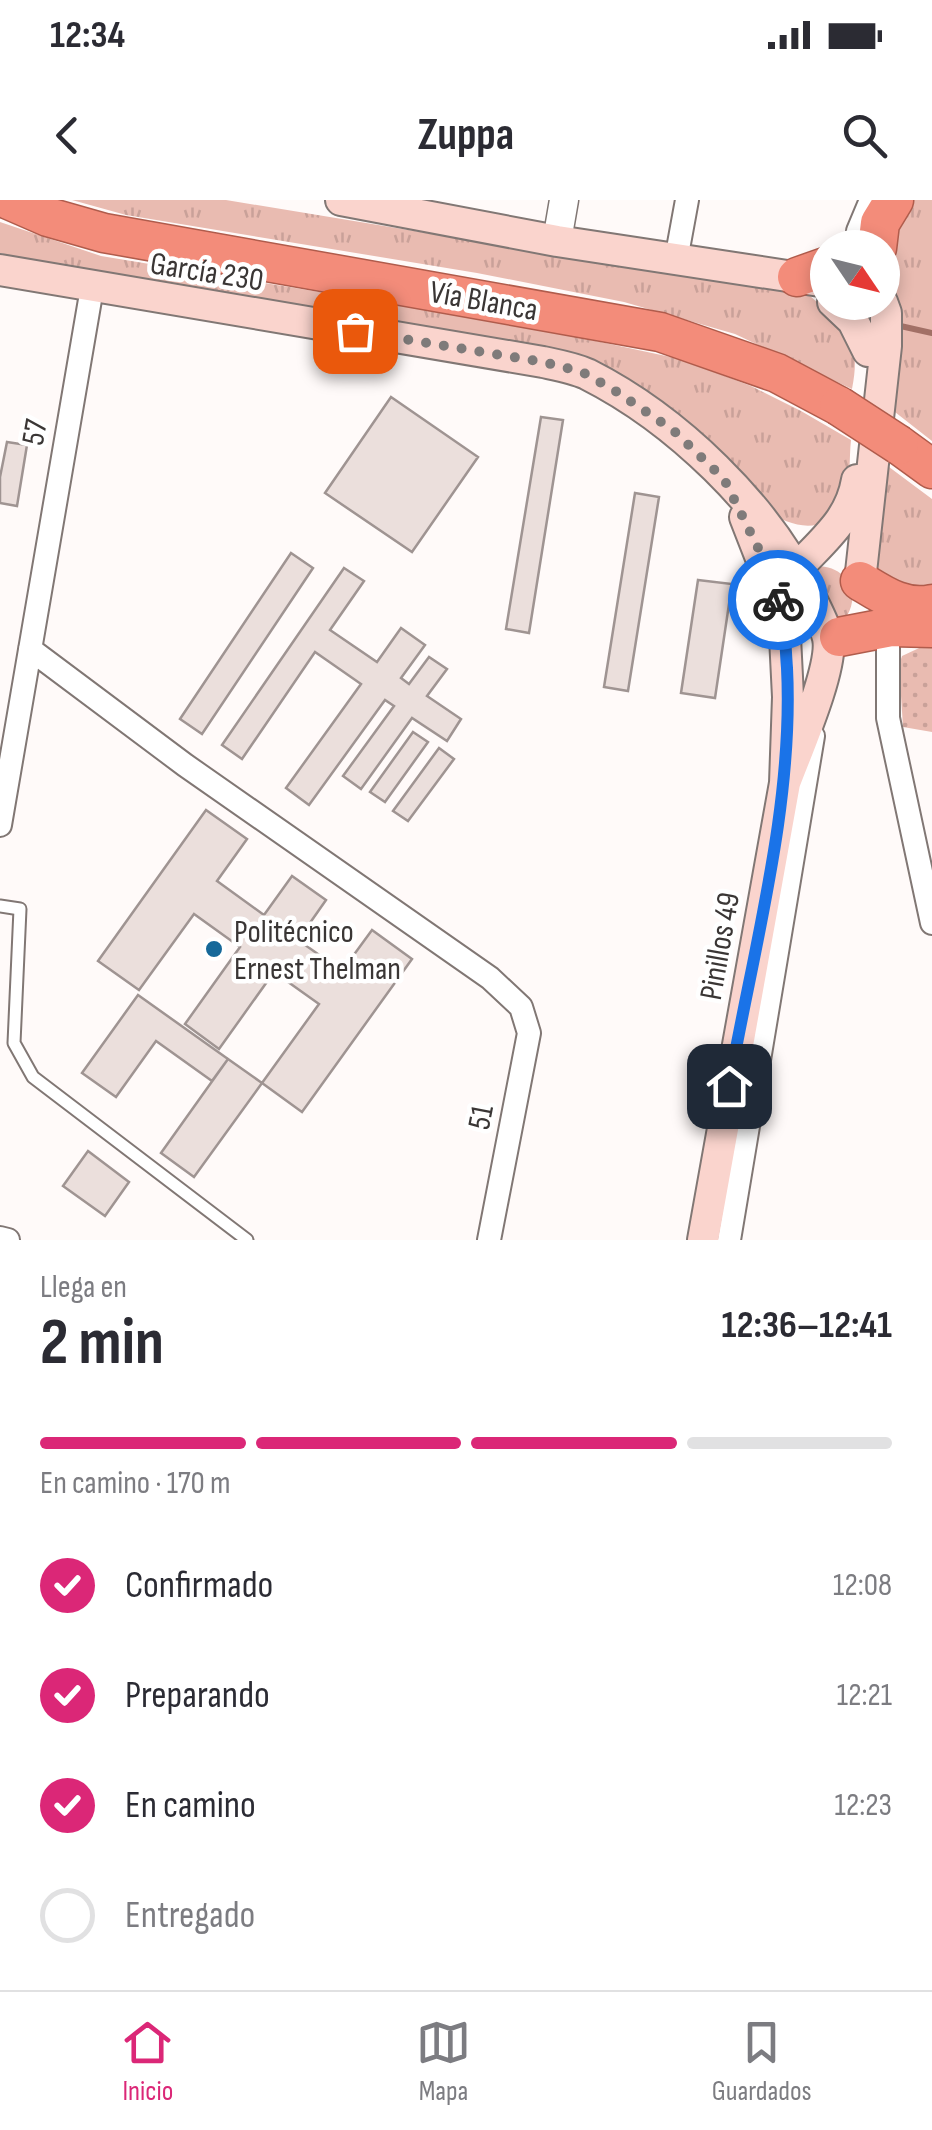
<!DOCTYPE html>
<html lang="es">
<head>
<meta charset="utf-8">
<style>
	body { margin:0; font-family:"Sofia Sans Condensed",sans-serif; background:#f7f7f7; color:#2b2b33; height:100vh; display:flex; flex-direction:column; font-size:38px; white-space:nowrap }
	* { box-sizing:border-box; margin:0 }
	p { font-size:32px; color:#7c7c81 }
	.icon { flex:none; width:55px; height:55px; fill:none; stroke:currentColor; stroke-width:2; stroke-linecap:round; stroke-linejoin:round }
	.map { position:relative; height:1040px; overflow:hidden }
	.sheet { display:flex; flex-direction:column; background:#fff; flex:1 }
	.sheet>* { flex:none }
	.needle { width:65px; rotate:125deg }
	.tools { position:absolute; left:810px; top:30px; display:grid; gap:20px }
	.tools a { display:grid; place-items:center; width:90px; height:90px; border-radius:50%; background:#fff; box-shadow:0 5px 15px #0003; font-size:50px }
	.pin { position:absolute; display:grid; place-items:center; width:85px; height:85px; color:#fff; margin:-42px; border-radius:20px; box-shadow:0 5px 15px #0006 }
	.courier { position:absolute; display:grid; place-items:center; width:100px; height:100px; margin:-50px; border:8px solid #1a73e8; border-radius:50%; background:#fff; color:#222; box-shadow:0 2px 12px #0007 }
	.overview em { font-style:normal; font-weight:700 }
	.overview div { display:flex; flex-direction:column-reverse }
	.overview { display:flex; align-items:center; justify-content:space-between; height:170px; padding:0 40px }
	h1 { font-size:65px; font-weight:700; line-height:75px }
	.bar { display:grid; grid-template-columns:repeat(4,1fr); gap:15px 10px; align-content:center; height:120px; padding:0 40px }
	.bar i { height:12px; border-radius:8px; background:#e1e1e2 }
	.bar .current { background:#db2777 }
	.bar p { grid-column:span 4 }
	ol { padding:0 40px; list-style:none }
	li { display:flex; align-items:center; gap:30px; height:110px }
	li p { margin-inline-start:auto }
	li .icon { padding:10px; border-radius:50%; background:#db2777; color:#fff; stroke-width:4 }
	li:last-child { color:#7c7c81 }
	li i { width:55px; height:55px; border:5px solid #e1e1e2; border-radius:50% }
	.status { display:flex; justify-content:space-between; align-items:center; height:70px; padding:0 50px; background:#fff; direction:ltr }
	.status svg { height:28px; fill:currentColor }
	header { display:flex; justify-content:space-between; align-items:center; height:130px; padding:0 40px; background:#fff; font-size:45px; font-weight:700 }
	.menu { display:flex; justify-content:space-around; align-items:center; height:140px; border-top:2px solid #e1e1e2; background:#fff; font-size:28px; color:#7c7c81 }
	.menu a { display:grid; justify-items:center; gap:5px }
	.menu .current { color:#db2777 }
	.map>svg:first-child { display:block }
	.grass { fill:url(#grass-tufts) }
	.park { fill:url(#park-dots) }
	.lines { fill:none; stroke-linecap:round; stroke-linejoin:round }
	.stream { stroke:#a27066; stroke-width:6 }
	.building { fill:#ebdfdc; stroke:#9f9492; stroke-width:2.5 }
	.service-casing { stroke:#817774; stroke-width:15 }
	.minor-casing { stroke:#817774; stroke-width:26 }
	.tertiary-casing { stroke:#817774; stroke-width:31 }
	.secondary-casing { stroke:#817774; stroke-width:34 }
	.trunk-casing { stroke:#b05c4c; stroke-width:41 }
	.service { stroke:#fff; stroke-width:11 }
	.minor { stroke:#fff; stroke-width:22 }
	.tertiary { stroke:#fff; stroke-width:28 }
	.secondary { stroke:#fad4cd; stroke-width:30 }
	.trunk { stroke:#f38c7a; stroke-width:38 }
	.trunk-bridge-casing { stroke:#b05c4c; stroke-width:41; stroke-linecap:butt }
	.trunk-bridge { stroke:#f38c7a; stroke-width:38 }
	.done { stroke:#7f7b7a; stroke-width:10; stroke-dasharray:0 18 }
	.route { stroke:#1a73e8; stroke-width:12 }
	.poi-dot { fill:#166899; stroke:#fff; stroke-width:4 }
	.labels { text-anchor:middle; stroke-width:9; stroke-linejoin:round; paint-order:stroke }
	.street-label { font-size:32px; fill:#3a3635; stroke:#fff }
	.poi-label { font-size:32px; fill:#3a3635; stroke:#fff; text-anchor:start }
</style>
</head>
<body>
<div class="status"><b>12:34</b><svg viewBox="0 0 49 12"><path d="M0 12V9h3v3zM5 12V6h3v6zM10 12V3h3v9zM15 12V0h3v12zM26 1h20v11H26zM47 4h2v5h-2z"/></svg></div>
<header><svg class="icon" aria-label="back" viewBox="0 0 24 24"><path d="M15 5l-7 7 7 7"/></svg>Zuppa<svg class="icon" aria-label="search" viewBox="0 0 24 24"><circle cx="10" cy="10" r="6"/><path d="M15 15l6 6"/></svg></header>
<div class="map">
<svg width="932" height="1040" viewBox="0 0 932 1040">
	<defs>
		<pattern id="grass-tufts" width="24" height="20" patternUnits="userSpaceOnUse" patternTransform="scale(2.5)"><rect width="24" height="20" fill="#e9bbb1"/><path d="M3 7l-1-3M5 7V3M7 7l1-3M15 17l-1-3M17 17v-4M19 17l1-3" fill="none" stroke="#c9a199"/></pattern>
		<pattern id="park-dots" width="8" height="8" patternUnits="userSpaceOnUse" patternTransform="scale(2.5)"><rect width="8" height="8" fill="#e9bbb1"/><path d="M2 2h.1M6 6h.1" fill="none" stroke="#c9a199" stroke-width="1.8" stroke-linecap="round"/></pattern>
	</defs>
	<rect width="100%" height="100%" fill="#fffaf9"/>
	<path class="grass" d="M72,0h154l584,96c36,31 52,42 42,93l-117,-55 -111,-32 -147,-29 -351,-58z
		M902,0h30v241l-46,-36 5,-110c-21,-27 1,-67 11,-95z
		M0,22l101,34 420,69 159,34 71,27 50,25 50,29c-2,18 0,41 -7,57 -15,40 -50,32 -79,13l-128,-114 -637,-143z
		M881,261l51,38v92l-11,5 -48,-21z
		M815,366c41,-1 51,44 16,65l-24,-61z"/>
	<path class="park" d="M932,442v90l-29,-5 -4,-62 3,-9z"/>
	<g class="lines">
		<path class="stream" d="M896,125l36,8"/>
	</g>
	<path class="building" d="M391,197l87,60 -66,95 -87,-59z
		M541,217l22,3 -34,213 -23,-4z
		M7,242l20,3 -10,61 -17,-3v-26z
		M635,293l24,4 -31,194 -24,-4z
		M291,353l22,15 -111,166 -22,-15z
		M344,368l20,13 -34,49 47,32 24,-34 24,17 -24,33 8,6 20,-27 18,12 -20,27 34,23 -14,22 -35,-23 -51,71 -18,-13 51,-70 -9,-6 -76,105 -23,-17 75,-104 -46,-32 -73,107 -20,-14z
		M698,380l34,4 -17,114 -34,-5z
		M413,532l15,10 -43,60 -15,-10z
		M439,548l15,11 -46,62 -15,-10z
		M206,610l41,29 -30,42 47,34 28,-39 34,24 -28,40 44,31 30,-41 40,29 -110,153 -40,-29 57,-79 -45,-32 -55,77 -34,-25 55,-77 -46,-33 -55,76 -41,-29z
		M138,795l90,64 -16,22 -56,-40 -40,56 -34,-24z
		M228,859l34,24 -68,94 -33,-24z
		M88,951l41,31 -24,34 -42,-30z"/>
	<g class="lines">
		<g class="service-casing">
			<path id="service" d="M0,706l20,3 -6,134 19,34 214,163"/>
		</g>
		<g class="minor-casing">
			<path id="minor" d="M858,47v-16l13,-31
				M676,60l11,-60
				M888,428v90l44,205
				M30,449l155,116 305,213 31,29 8,26 -40,207
				M0,625l92,-537
				M0,1038l8,2
				M729,1040l84,-504"/>
		</g>
		<g class="tertiary-casing">
			<path id="tertiary" d="M557,41l7,-41"/>
		</g>
		<g class="secondary-casing">
			<path id="secondary" d="M341,0l216,41 263,40
				M0,70l543,92c14,3 31,6 44,12 89,45 180,132 223,222 6,13 15,29 18,42 6,29 -32,115 -43,145
				M833,102l20,19 15,30
				M804,361c25,-26 47,-45 53,-81
				M860,381l26,-235v-33l-4,-11
				M703,1040l82,-457 3,-86 -4,-80 -39,-100"/>
		</g>
		<g class="trunk-casing">
			<path id="trunk" d="M9,0l39,17 56,16 556,99 117,41 62,33
				M877,48l3,-25 14,-23
				M797,77l31,-11
				M899,245l33,24
				M860,381c23,14 44,29 72,23
				M839,437l52,-10 41,1"/>
		</g>
		<use href="#service" class="service"/>
		<use href="#minor" class="minor"/>
		<use href="#tertiary" class="tertiary"/>
		<use href="#secondary" class="secondary"/>
		<use href="#trunk" class="trunk"/>
		<g class="trunk-bridge-casing">
			<path id="trunk-bridge" d="M839,206l60,39"/>
		</g>
		<use href="#trunk-bridge" class="trunk-bridge"/>
	</g>
	<g class="lines">
		<path class="done" d="M355,131l188,31 39,10 32,18 59,40 51,49 42,85 12,36"/>
		<path class="route" d="M729,886c24,-136 65,-281 58,-418 -2,-24 -1,-46 -9,-68"/>
	</g>
	<circle class="poi-dot" cx="214" cy="749" r="10"/>
	<g class="labels">
		<g class="street-label">
			<text transform="translate(207 71) rotate(9)" y="11">García 230</text>
			<text transform="translate(484 100) rotate(10)" y="11">Vía Blanca</text>
			<text transform="translate(34 232) rotate(-80)" y="11">57</text>
			<text transform="translate(719 746) rotate(-80)" y="11">Pinillos 49</text>
			<text transform="translate(480 917) rotate(-79)" y="11">51</text>
		</g>
		<g class="poi-label">
			<text x="234" y="742">Politécnico<tspan x="234" dy="37">Ernest Thelman</tspan></text>
		</g>
	</g>
</svg>
<div class="tools">
<a><svg class="needle" viewBox="-14 -14 28 28"><path d="M0-13l5 13h-10z" fill="#e53935"/><path d="M0 13l5-13h-10z" fill="#7c7c81"/></svg></a>
</div>
<div class="pin" style="left:355px;top:131px;background:#ea580c"><svg class="icon" aria-label="bag" viewBox="0 0 24 24"><path d="M5 8h14l-1 12H6zM9 8a3 3 0 0 1 6 0"/></svg></div>
<div class="pin" style="left:729px;top:886px;background:#1f2937"><svg class="icon" aria-label="home" viewBox="0 0 24 24"><path d="M3 11l9-7 9 7M6 9v11h12V9"/></svg></div>
<div class="courier" style="left:778px;top:400px"><svg class="icon" aria-label="bike" viewBox="0 0 24 24"><circle cx="6" cy="16" r="4"/><circle cx="18" cy="16" r="4"/><path d="M6 16l4-8h5l3 8M10 8l3 8H6M13 5h3"/></svg></div>
</div>
<section class="sheet">
<div class="overview"><div><h1>2 min</h1><p>Llega en</p></div><em>12:36–12:41</em></div>
<div class="bar"><i class="current"></i><i class="current"></i><i class="current"></i><i></i><p>En camino · 170 m</p></div>
<ol>
<li><svg class="icon" aria-label="check" viewBox="0 0 24 24"><path d="M5 12l5 5 9-10"/></svg>Confirmado<p>12:08</p></li>
<li><svg class="icon" aria-label="check" viewBox="0 0 24 24"><path d="M5 12l5 5 9-10"/></svg>Preparando<p>12:21</p></li>
<li><svg class="icon" aria-label="check" viewBox="0 0 24 24"><path d="M5 12l5 5 9-10"/></svg>En camino<p>12:23</p></li>
<li><i></i>Entregado</li>
</ol>
</section>
<nav class="menu">
<a class="current"><svg class="icon" aria-label="home" viewBox="0 0 24 24"><path d="M3 11l9-7 9 7M6 9v11h12V9"/></svg>Inicio</a>
<a><svg class="icon" aria-label="map" viewBox="0 0 24 24"><path d="M3 6l6-2 6 2 6-2v14l-6 2-6-2-6 2zM9 4v14M15 6v14"/></svg>Mapa</a>
<a><svg class="icon" aria-label="saved" viewBox="0 0 24 24"><path d="M7 4h10v16l-5-4-5 4z"/></svg>Guardados</a>
</nav>
</body>
</html>
